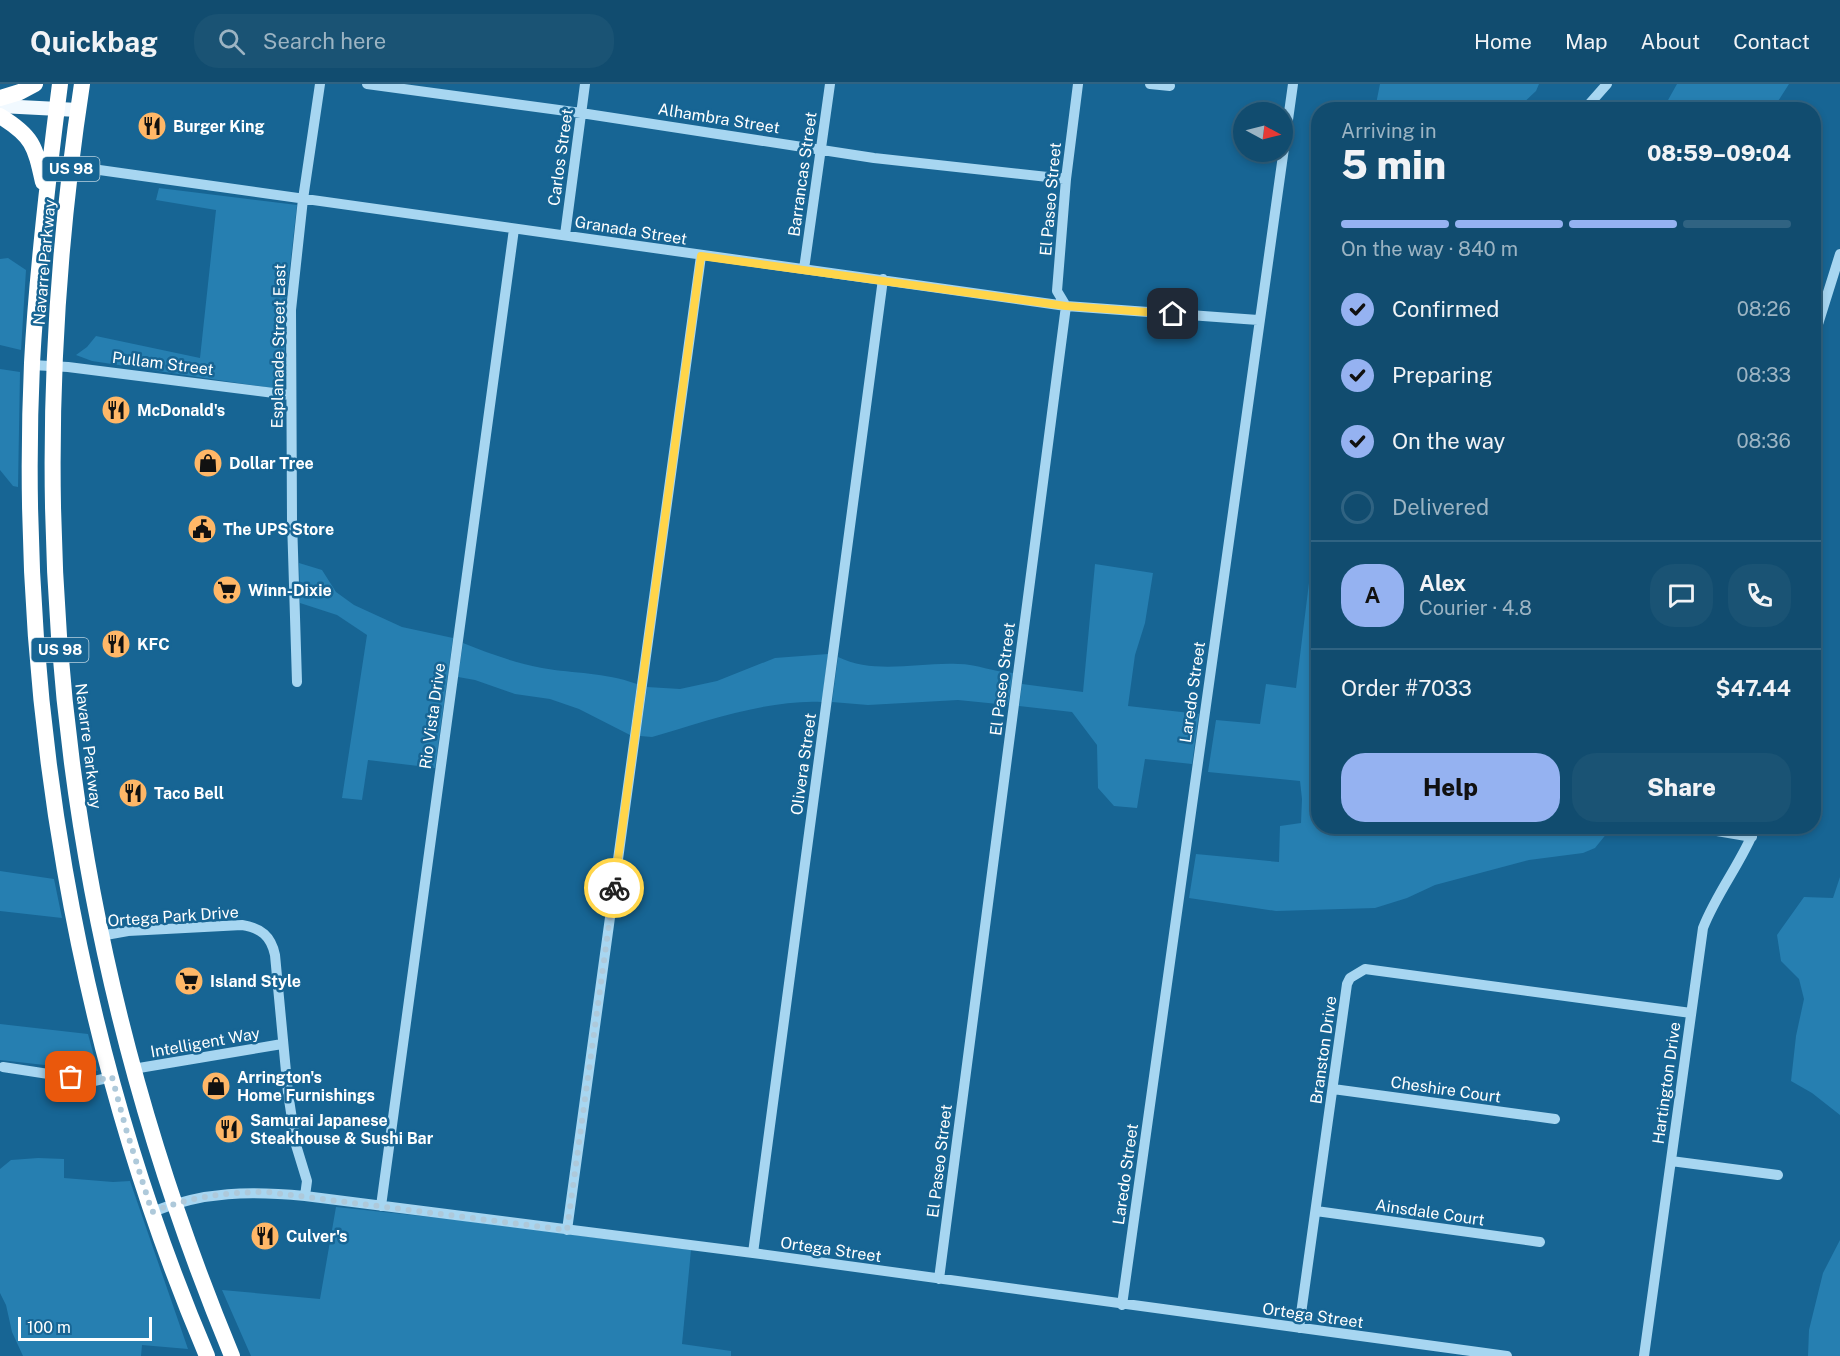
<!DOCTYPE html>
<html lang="en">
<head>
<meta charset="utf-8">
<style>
	body { margin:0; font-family:"Public Sans",sans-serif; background:#1a5374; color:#f1f3f6; height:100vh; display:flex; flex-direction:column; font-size:22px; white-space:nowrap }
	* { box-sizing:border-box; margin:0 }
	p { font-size:20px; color:#9cb4c3 }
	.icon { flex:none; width:33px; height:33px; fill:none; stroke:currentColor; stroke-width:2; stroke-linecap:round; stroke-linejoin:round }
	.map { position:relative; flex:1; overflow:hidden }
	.panel { position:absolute; left:1311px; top:18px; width:510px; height:732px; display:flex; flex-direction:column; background:#114c6f; border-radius:24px; box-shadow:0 3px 9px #0003,0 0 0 2px #306382 }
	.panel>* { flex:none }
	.needle { width:39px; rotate:97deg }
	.buttons { position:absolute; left:1233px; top:18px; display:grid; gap:12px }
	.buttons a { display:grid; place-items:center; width:60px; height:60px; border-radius:50%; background:#114c6f; box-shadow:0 3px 9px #0003,0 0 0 2px #306382; font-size:30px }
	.scale { position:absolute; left:18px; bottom:15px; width:134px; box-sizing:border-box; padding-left:6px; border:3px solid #fff; border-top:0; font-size:16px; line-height:21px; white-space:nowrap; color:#fff; -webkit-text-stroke:4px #176594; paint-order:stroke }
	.pin { position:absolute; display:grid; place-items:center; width:51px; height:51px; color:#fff; margin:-26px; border-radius:12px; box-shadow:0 3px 9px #0006 }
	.courier { position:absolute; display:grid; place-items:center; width:60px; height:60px; margin:-30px; border:4px solid #ffd54a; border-radius:50%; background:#fff; color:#222; box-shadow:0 2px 8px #0007 }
	.overview em { font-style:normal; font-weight:800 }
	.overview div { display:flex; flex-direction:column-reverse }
	.overview { display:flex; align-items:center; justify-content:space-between; height:102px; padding:0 30px }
	h1 { font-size:39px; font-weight:800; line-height:45px }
	.bar { display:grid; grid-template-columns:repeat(4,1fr); gap:9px 6px; align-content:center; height:72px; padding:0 30px }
	.bar i { height:8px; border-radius:4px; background:#306382 }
	.bar .active { background:#95b2f1 }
	.bar p { grid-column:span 4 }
	.line { display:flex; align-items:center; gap:15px; padding:0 30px; border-top:2px solid #306382 }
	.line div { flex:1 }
	.round { display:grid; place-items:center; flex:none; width:63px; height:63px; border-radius:24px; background:#1a5374 }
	ol { padding:0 30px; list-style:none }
	li { display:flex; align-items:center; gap:18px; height:66px }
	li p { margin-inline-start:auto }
	li .icon { padding:6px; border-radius:50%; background:#95b2f1; color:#111; stroke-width:4 }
	li:last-child { color:#9cb4c3 }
	li i { width:33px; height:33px; border:3px solid #306382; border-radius:50% }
	.action { display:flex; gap:12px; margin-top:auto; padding:12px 30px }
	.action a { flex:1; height:69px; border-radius:24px; background:#95b2f1; color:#111; font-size:24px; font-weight:800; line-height:69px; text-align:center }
	.action a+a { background:#1a5374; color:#f1f3f6 }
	header { display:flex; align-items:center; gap:36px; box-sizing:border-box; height:84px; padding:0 30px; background:#114c6f; border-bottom:2px solid #306382 }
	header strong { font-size:28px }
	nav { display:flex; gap:33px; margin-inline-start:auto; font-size:21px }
	.search { width:420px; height:54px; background:#1a5374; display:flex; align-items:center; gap:15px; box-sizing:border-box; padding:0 21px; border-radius:24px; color:#9cb4c3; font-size:22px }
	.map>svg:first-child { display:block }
	.green { fill:#267fb1 }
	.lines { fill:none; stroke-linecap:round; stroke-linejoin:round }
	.minor { stroke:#a7d6f1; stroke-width:10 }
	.major { stroke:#f1f9ff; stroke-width:14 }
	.highway { stroke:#fff; stroke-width:16 }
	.done { stroke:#aec9da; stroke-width:6; stroke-dasharray:0 10.8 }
	.route { stroke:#ffd54a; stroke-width:8 }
	.labels { text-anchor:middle; stroke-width:5; stroke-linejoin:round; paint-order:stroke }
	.shield { fill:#176594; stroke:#b9d1df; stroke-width:1.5 }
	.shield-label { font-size:15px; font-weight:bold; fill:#fff }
	.street-label { font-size:16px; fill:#fff; stroke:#176594 }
	.poi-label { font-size:16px; font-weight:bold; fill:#fff; stroke:#176594; text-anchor:start }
</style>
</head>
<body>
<header>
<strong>Quickbag</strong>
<div class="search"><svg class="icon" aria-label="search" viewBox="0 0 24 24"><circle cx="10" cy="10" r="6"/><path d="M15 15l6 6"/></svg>Search here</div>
<nav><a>Home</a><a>Map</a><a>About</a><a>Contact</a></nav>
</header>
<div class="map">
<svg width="1840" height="1272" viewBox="0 0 1840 1272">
	<rect width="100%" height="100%" fill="#176594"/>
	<path class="green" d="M1380,0h159l-3,7 -19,18h-142z
		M1677,0h112l-16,25h-110z
		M159,104l138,17 -12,105v80l-193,-29 -16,-6 11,-8 9,-11 104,22 16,-148 -60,-10z
		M8,174l18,12 -5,80 -21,-5v-86z
		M0,285l20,3 -2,115 -5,-1 -13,-16z
		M1318,426v316l294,1 -17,21 -12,5 -54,7 -94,25 -28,13 -32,10 -99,3 -87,-13 7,-44 83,8 1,-36 21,-3 1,-24 -2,-18 -92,-9 8,-52 44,4 6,-40 30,4z
		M299,479l23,7 14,22 18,13 48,22 51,11 -18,130 -67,-8 -6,40 -20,-2 25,-163 -30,-20 -37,-12z
		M1095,480l58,9 -8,50 -10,32 -7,51 71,8 -7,50 -47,-5 -8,49 -23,-2 -16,-18 -1,-43 -25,-33 -53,-6 3,-22 61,8z
		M463,559c25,10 52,20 79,25 34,6 61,4 95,16l-7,51 -51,-26 -29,-10 -35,-5 -40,-14 -17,-3z
		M828,570l-6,48c-53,-3 -119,20 -170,35l-12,-1 7,-49 33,2 37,-8 58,-23z
		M838,573c37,18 81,5 120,7 18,0 36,8 55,9l-5,32 -50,-5 -90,5 -36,-3z
		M0,787l54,8 8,39 -62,-7z
		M1840,793v238l-28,-22 -21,-12 5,-45 8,-37 -5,-20 -18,-18 -4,-26 27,-38 29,1z
		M0,940l88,10 10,37 -98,-11z
		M38,1074l26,1v19l49,4 17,-1 58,168 -46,-4 -1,11h-118l-11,-24 -6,-27 -6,-12v-124l11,-9z
		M336,1123l123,13 232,30 -9,94 49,7v5h-480l-29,-66 98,9z
		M1840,1156v116h-32l1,-26 14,-57z"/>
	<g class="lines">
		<path class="minor" d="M367,0l214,29 293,45 192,21
			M1150,0l20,2
			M1584,26l23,-26
			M71,82l995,140 192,14
			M565,151l20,-151
			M804,185l26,-185
			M1814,253l26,-83
			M32,281l36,2 222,28
			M297,598l-5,-162 -1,-210 12,-111 17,-115
			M1688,742l64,11
			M100,852l28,-5 114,-6c19,3 29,11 33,30l13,138 8,52 11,36 -2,15
			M3,983l91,14 18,-4
			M133,985l149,-25
			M1333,1005l222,30
			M1671,1077l107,14
			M381,1122l133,-977
			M1316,1127l224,31
			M152,1128c52,-21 99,-21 153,-16l448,57 754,103
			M567,1146l134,-974
			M753,1169l130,-974
			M939,1195l127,-973 -9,-15 9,-112 12,-95
			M1122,1221l171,-1221
			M1299,1244l48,-344 3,-6 15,-9 326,44
			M1644,1272l59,-428c14,-36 39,-66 53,-102"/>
		<path class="major" d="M0,22l78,4"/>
		<path class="highway" d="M60,0c-12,93 -23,185 -28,279 -15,334 44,685 175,993
			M82,0c-67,437 -20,863 150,1272
			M0,14l20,-6 15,-8
			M0,32c33,20 35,30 43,66"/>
	</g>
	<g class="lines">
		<path class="done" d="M71,993l23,4 18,-4 14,52 26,83c37,-15 75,-20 115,-20l300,38 47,-342"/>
		<path class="route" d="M614,804l87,-632 365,50 107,8"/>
	</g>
	<defs>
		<g id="restaurant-disc" transform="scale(1.5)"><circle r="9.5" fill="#ffb767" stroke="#176594"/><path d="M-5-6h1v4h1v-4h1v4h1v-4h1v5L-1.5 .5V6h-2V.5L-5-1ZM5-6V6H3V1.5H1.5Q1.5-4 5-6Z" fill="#111"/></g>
		<g id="shop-disc" transform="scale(1.5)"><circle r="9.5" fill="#ffb767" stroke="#176594"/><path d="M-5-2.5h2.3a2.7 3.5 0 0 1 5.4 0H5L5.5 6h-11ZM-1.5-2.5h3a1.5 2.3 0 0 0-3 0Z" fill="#111"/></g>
		<g id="civic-disc" transform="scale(1.5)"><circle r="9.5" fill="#ffb767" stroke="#176594"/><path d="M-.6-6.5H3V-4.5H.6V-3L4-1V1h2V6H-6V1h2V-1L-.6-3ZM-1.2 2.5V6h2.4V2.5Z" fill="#111"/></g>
		<g id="supermarket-disc" transform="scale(1.5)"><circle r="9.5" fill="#ffb767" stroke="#176594"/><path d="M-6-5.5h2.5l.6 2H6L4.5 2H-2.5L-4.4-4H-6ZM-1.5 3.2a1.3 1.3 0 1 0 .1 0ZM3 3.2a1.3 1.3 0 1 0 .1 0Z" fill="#111"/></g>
	</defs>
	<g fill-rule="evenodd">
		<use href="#restaurant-disc" x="152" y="42"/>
		<use href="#restaurant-disc" x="116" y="326"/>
		<use href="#shop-disc" x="208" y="379"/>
		<use href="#civic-disc" x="202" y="445"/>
		<use href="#supermarket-disc" x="227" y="506"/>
		<use href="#restaurant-disc" x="116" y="560"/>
		<use href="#restaurant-disc" x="133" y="709"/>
		<use href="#supermarket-disc" x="189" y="897"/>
		<use href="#shop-disc" x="216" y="1002"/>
		<use href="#restaurant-disc" x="229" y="1045"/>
		<use href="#restaurant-disc" x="265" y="1152"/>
	</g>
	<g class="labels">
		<g class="shield">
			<rect x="42.5" y="73" width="57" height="24" rx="4.5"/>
			<rect x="31.5" y="554" width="57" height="24" rx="4.5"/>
		</g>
		<g class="shield-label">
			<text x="71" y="90">US 98</text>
			<text x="60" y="571">US 98</text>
		</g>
		<g class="street-label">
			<text transform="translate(719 34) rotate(9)" y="6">Alhambra Street</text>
			<text transform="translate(560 73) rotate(-82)" y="6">Carlos Street</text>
			<text transform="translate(802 90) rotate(-82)" y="6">Barrancas Street</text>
			<text transform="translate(1050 115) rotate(-85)" y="6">El Paseo Street</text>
			<text transform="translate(631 146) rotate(9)" y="6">Granada Street</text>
			<text transform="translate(44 178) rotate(-85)" y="6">Navarre Parkway</text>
			<text transform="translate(278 262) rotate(-89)" y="6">Esplanade Street East</text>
			<text transform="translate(163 279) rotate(7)" y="6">Pullam Street</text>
			<text transform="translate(1002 595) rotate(-83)" y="6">El Paseo Street</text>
			<text transform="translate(1192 608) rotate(-82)" y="6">Laredo Street</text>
			<text transform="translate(432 632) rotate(-82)" y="6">Rio Vista Drive</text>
			<text transform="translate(89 662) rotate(83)" y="6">Navarre Parkway</text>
			<text transform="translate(803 680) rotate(-82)" y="6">Olivera Street</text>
			<text transform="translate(173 832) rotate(-4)" y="6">Ortega Park Drive</text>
			<text transform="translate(205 958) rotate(-10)" y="6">Intelligent Way</text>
			<text transform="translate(1323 966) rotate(-82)" y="6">Branston Drive</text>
			<text transform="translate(1666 999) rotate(-82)" y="6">Hartington Drive</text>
			<text transform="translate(1446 1005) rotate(8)" y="6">Cheshire Court</text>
			<text transform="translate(939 1077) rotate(-83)" y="6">El Paseo Street</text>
			<text transform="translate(1125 1090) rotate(-82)" y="6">Laredo Street</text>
			<text transform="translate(1430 1128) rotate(8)" y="6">Ainsdale Court</text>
			<text transform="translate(831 1165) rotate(8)" y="6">Ortega Street</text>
			<text transform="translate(1313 1231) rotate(8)" y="6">Ortega Street</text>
		</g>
		<g class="poi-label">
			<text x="173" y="48">Burger King</text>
			<text x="137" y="332">McDonald's</text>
			<text x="229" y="385">Dollar Tree</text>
			<text x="223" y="451">The UPS Store</text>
			<text x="248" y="512">Winn-Dixie</text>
			<text x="137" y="566">KFC</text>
			<text x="154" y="715">Taco Bell</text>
			<text x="210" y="903">Island Style</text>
			<text x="237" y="999">Arrington's<tspan x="237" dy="18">Home Furnishings</tspan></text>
			<text x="250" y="1042">Samurai Japanese<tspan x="250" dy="18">Steakhouse &amp; Sushi Bar</tspan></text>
			<text x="286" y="1158">Culver's</text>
		</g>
	</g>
</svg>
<div class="buttons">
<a><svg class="needle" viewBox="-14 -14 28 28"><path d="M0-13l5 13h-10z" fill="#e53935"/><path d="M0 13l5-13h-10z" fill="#9cb4c3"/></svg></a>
</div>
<div class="scale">100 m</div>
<div class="pin" style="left:71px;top:993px;background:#ea580c"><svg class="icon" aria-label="bag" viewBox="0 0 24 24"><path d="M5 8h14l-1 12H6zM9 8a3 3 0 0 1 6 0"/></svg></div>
<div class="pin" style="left:1173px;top:230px;background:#1f2937"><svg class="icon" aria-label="home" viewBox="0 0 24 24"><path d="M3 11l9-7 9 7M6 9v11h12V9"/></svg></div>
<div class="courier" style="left:614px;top:804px"><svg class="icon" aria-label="bike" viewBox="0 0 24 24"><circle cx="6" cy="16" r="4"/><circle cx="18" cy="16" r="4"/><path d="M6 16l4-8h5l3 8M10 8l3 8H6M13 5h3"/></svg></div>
<section class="panel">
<div class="overview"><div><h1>5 min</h1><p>Arriving in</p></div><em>08:59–09:04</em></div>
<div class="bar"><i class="active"></i><i class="active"></i><i class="active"></i><i></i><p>On the way · 840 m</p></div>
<ol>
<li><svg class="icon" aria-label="check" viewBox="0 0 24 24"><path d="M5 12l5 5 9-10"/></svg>Confirmed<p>08:26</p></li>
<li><svg class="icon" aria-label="check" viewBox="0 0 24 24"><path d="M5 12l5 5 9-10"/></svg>Preparing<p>08:33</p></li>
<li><svg class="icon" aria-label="check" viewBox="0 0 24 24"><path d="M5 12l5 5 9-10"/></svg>On the way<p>08:36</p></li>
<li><i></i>Delivered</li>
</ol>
<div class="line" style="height:108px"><b class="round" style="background:#95b2f1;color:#111">A</b><div><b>Alex</b><p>Courier · 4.8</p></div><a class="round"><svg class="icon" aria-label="chat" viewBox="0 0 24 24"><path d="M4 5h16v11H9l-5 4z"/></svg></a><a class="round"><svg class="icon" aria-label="phone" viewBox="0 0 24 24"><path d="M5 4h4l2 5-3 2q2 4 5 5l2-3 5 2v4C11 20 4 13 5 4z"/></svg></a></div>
<div class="line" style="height:78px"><div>Order #7033</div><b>$47.44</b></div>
<div class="action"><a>Help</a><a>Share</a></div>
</section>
</div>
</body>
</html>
